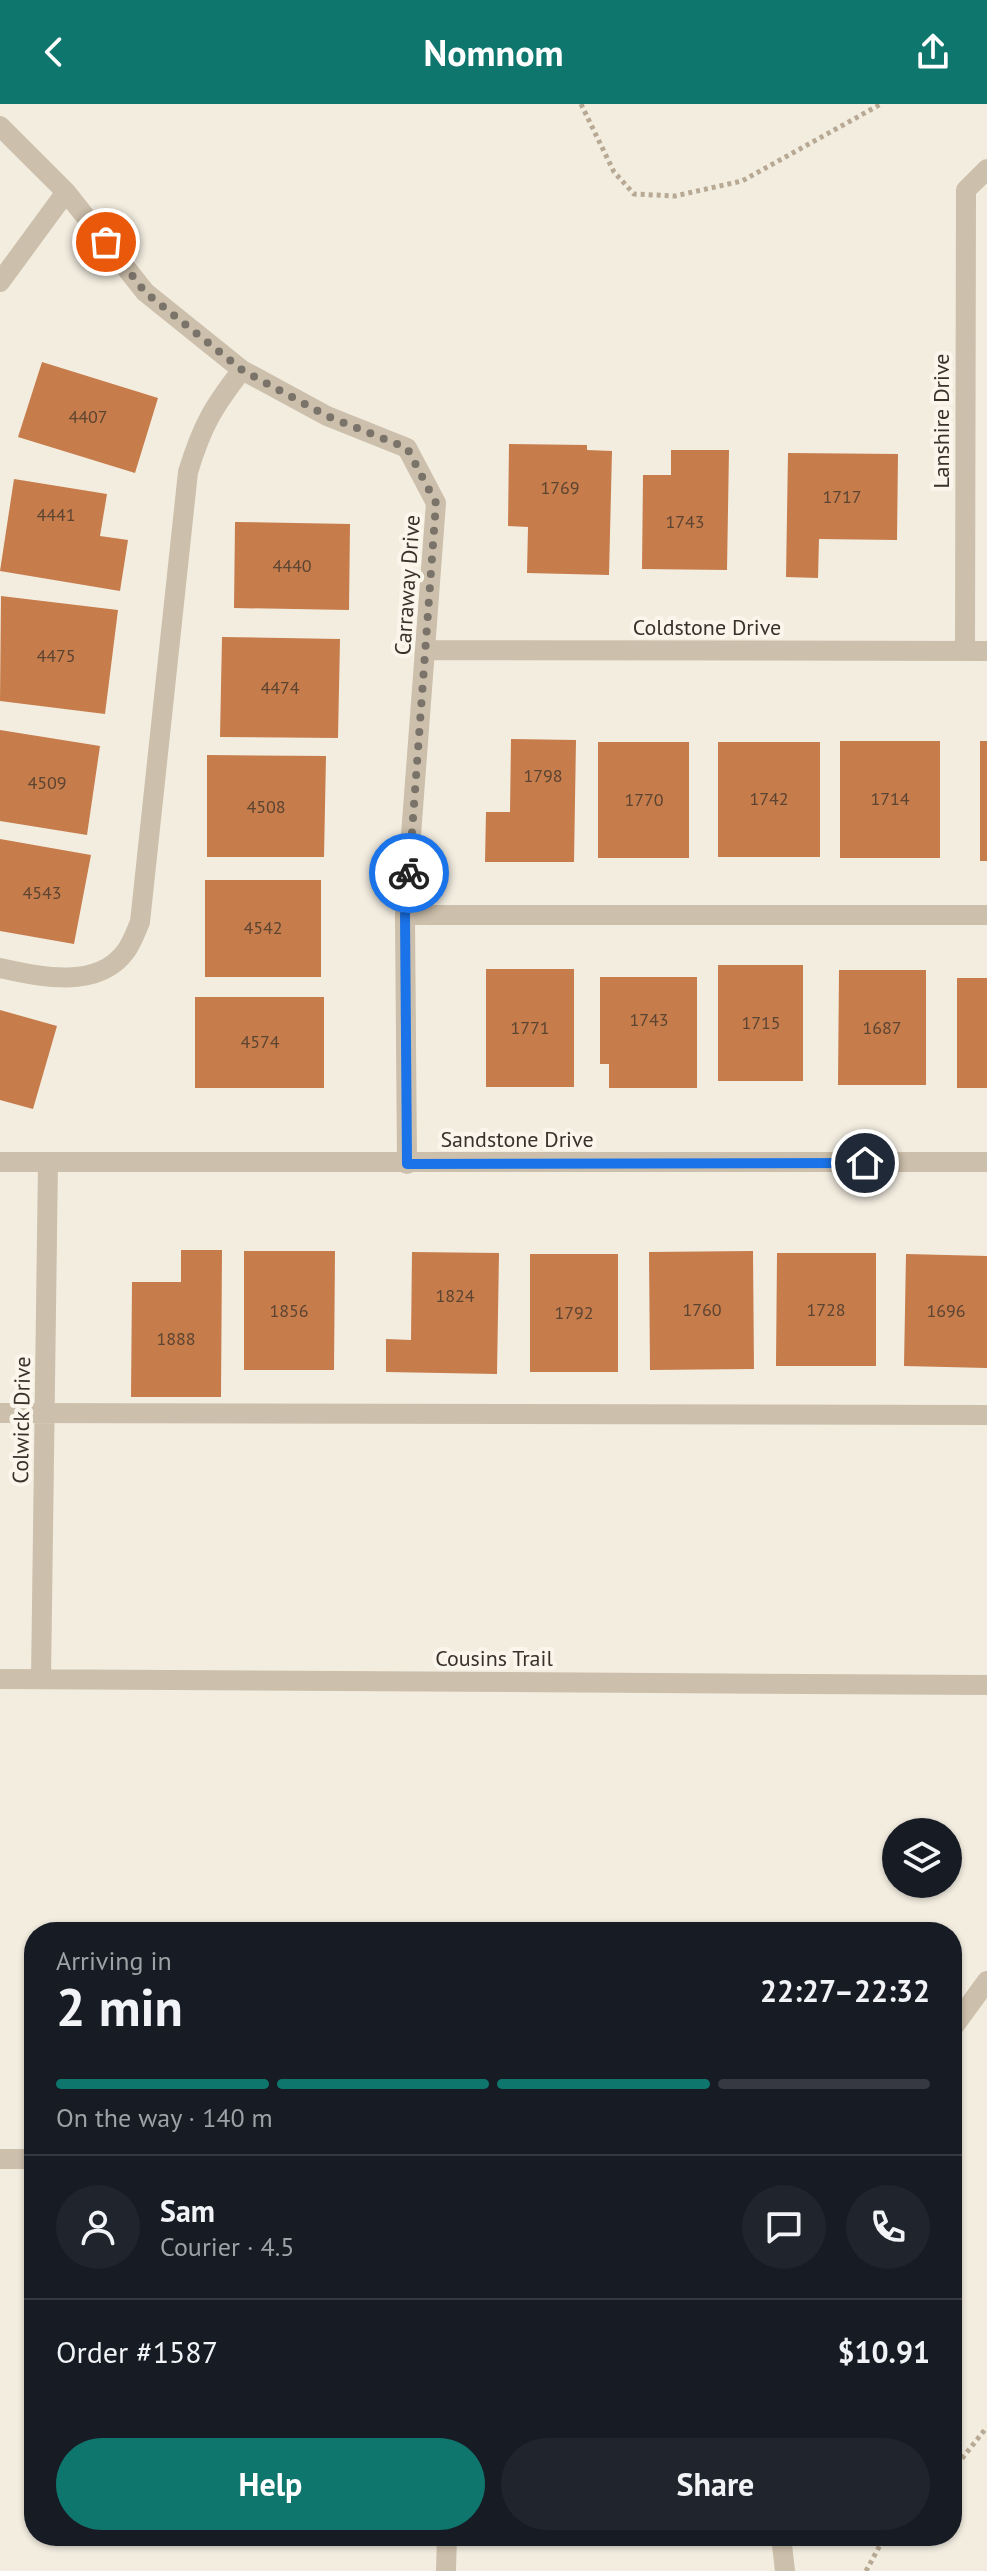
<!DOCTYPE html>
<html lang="en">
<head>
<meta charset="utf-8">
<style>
	body { margin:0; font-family:"PT Sans",sans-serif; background:#20242c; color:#f1f3f6; height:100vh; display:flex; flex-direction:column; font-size:30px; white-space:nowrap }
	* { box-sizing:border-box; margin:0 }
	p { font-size:26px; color:#9ea1a6 }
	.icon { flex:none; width:44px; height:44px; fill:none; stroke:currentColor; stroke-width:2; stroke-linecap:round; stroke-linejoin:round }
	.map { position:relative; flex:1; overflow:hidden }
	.panel { position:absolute; left:24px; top:1818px; width:938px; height:624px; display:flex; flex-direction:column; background:#171b24; border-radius:32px; box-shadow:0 2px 6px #0004 }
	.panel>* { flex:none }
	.fabs { position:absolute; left:882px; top:1714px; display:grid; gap:16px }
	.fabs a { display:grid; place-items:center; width:80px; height:80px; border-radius:50%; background:#171b24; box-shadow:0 2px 6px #0004; font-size:40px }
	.pin { position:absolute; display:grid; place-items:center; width:68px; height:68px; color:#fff; margin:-34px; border:4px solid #fff; border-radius:50%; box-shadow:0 2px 8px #0007 }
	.courier { position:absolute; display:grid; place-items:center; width:80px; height:80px; margin:-40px; border:6px solid #1a73e8; border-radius:50%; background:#fff; color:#222; box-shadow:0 2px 10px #0007 }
	.summary em { font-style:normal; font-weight:700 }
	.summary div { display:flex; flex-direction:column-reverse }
	.summary { display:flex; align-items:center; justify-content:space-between; height:136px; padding:0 32px }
	h1 { font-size:52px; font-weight:700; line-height:60px }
	.bar { display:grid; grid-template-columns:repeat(4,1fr); gap:12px 8px; align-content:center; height:96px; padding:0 32px }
	.bar i { height:10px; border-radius:6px; background:#363941 }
	.bar .on { background:#0f766e }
	.bar p { grid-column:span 4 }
	.line { display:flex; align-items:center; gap:20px; padding:0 32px; border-top:2px solid #363941 }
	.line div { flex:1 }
	.round { display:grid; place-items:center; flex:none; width:84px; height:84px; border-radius:42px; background:#20242c }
	.action { display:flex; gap:16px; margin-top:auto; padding:16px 32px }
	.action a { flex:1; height:92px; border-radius:48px; background:#0f766e; color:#fff; font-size:32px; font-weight:700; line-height:92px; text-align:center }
	.action a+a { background:#20242c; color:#f1f3f6 }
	header { display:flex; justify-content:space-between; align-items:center; height:104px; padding:0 32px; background:#0f766e; color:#fff; font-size:36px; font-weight:700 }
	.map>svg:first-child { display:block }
	.building { fill:#c67c4b }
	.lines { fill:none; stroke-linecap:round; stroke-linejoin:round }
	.path { stroke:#b8a995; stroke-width:5; stroke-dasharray:4 4; stroke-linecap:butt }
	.minor { stroke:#ccbfab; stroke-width:20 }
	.done { stroke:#7a736a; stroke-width:8; stroke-dasharray:0 14.4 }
	.route { stroke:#1a73e8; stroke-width:10 }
	.labels { text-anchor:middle; stroke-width:8; stroke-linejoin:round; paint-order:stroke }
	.number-label { font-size:18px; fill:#5c4432 }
	.street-label { font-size:22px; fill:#39312a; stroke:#faf6ec }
</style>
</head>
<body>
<header><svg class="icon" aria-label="back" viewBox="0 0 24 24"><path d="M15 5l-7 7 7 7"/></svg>Nomnom<svg class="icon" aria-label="share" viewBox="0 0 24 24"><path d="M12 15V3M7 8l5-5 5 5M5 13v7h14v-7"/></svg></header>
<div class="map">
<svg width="987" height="2467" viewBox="0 0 987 2467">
	<rect width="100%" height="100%" fill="#f3ede0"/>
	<path class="building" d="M42,258l116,36 -23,75 -117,-36z
		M509,340l78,1v5l25,1 -3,124 -82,-2 1,-46 -20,-1z
		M671,346h58l-2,120 -85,-1 1,-94h28z
		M788,349l110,1 -1,86 -78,-1 -1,39 -32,-1z
		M14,375l93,15 -7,42 28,4 -8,51 -120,-20z
		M235,418l115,2 -1,86 -115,-2z
		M1,492l117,14 -13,104 -105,-13z
		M222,533l118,2 -2,99 -118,-1z
		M0,626l100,16 -13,89 -87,-14z
		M511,635l65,1 -2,122h-89l1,-50h24z
		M840,637h100v117h-100z
		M980,637h7v120h-7z
		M598,638h91v116h-91z
		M718,638h102v115h-102z
		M207,651l119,1 -2,101h-117z
		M0,735l91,16 -17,89 -74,-13z
		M205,776h116v97h-116z
		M718,861h85v116h-85z
		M486,865h88v118h-88z
		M839,866h87v115h-88z
		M600,873h97v111h-88v-24h-9z
		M957,874h30v110h-30z
		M195,893h129v91h-129z
		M0,906l57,16 -24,83 -33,-9z
		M181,1146h41l-1,147h-90l1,-115h49z
		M244,1147h91l-1,119h-90z
		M753,1147l1,118 -104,1 -1,-118z
		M412,1148l87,1 -2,121 -111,-2v-33l25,1z
		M777,1149h99v113h-100z
		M530,1150h88v118h-88z
		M906,1150l81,2v112l-83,-2z"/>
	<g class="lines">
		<path class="path" d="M581,0l33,68 20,22 41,2 67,-15 139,-77
			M952,2367l35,-44
			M866,2467l19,-35"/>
		<path class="minor" d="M0,22l66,66 79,100 97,78 85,46 80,32 29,55 -31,412 2,249
			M0,178l66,-90
			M427,546l560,1
			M965,547l1,-461 21,-21
			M405,811h582
			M0,864c39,9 98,22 126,-17 6,-8 10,-20 14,-29l48,-450c14,-46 25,-65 54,-102
			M0,1058h987
			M0,1309l987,2
			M0,1575l987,6
			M41,1575l7,-517
			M952,1925l35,-48
			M0,2055h34
			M781,2432l4,35
			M446,2467l1,-35"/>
	</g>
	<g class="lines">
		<path class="done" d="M106,138l39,50 97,78 85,46 80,32 29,55 -27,370"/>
		<path class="route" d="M409,769l-4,42 2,249 458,-1"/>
	</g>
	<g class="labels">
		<g class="number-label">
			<text x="88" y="319">4407</text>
			<text x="560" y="390">1769</text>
			<text x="842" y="399">1717</text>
			<text x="56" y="417">4441</text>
			<text x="685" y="424">1743</text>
			<text x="292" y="468">4440</text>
			<text x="56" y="558">4475</text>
			<text x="280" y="590">4474</text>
			<text x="543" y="678">1798</text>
			<text x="47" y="685">4509</text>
			<text x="769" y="701">1742</text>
			<text x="890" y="701">1714</text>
			<text x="644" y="702">1770</text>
			<text x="266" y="709">4508</text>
			<text x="42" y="795">4543</text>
			<text x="263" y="830">4542</text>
			<text x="649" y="922">1743</text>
			<text x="761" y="925">1715</text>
			<text x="530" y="930">1771</text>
			<text x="882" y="930">1687</text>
			<text x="260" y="944">4574</text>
			<text x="455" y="1198">1824</text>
			<text x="702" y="1212">1760</text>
			<text x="826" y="1212">1728</text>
			<text x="289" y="1213">1856</text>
			<text x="946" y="1213">1696</text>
			<text x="574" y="1215">1792</text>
			<text x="176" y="1241">1888</text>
		</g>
		<g class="street-label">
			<text transform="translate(941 317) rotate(-90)" y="8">Lanshire Drive</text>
			<text transform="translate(407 481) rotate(-86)" y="8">Carraway Drive</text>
			<text x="707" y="531">Coldstone Drive</text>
			<text x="517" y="1043">Sandstone Drive</text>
			<text transform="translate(21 1316) rotate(-89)" y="8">Colwick Drive</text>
			<text x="494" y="1562">Cousins Trail</text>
		</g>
	</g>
</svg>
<div class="fabs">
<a><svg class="icon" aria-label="layers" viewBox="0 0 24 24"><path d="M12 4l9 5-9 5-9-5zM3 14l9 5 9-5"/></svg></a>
</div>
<div class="pin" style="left:106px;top:138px;background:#ea580c"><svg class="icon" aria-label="bag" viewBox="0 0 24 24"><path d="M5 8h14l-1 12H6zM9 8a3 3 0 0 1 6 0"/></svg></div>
<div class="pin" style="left:865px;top:1059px;background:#1f2937"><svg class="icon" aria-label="home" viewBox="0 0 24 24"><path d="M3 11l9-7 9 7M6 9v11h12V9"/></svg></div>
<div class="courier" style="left:409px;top:769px"><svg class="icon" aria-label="bike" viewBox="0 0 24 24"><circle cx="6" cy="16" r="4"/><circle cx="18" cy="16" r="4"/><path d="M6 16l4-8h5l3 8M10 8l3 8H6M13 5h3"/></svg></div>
<section class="panel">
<div class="summary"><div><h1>2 min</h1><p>Arriving in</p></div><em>22:27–22:32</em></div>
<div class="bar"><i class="on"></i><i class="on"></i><i class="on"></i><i></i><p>On the way · 140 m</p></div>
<div class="line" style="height:144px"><a class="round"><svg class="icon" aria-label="person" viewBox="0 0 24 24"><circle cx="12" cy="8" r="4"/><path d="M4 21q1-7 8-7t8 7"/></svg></a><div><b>Sam</b><p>Courier · 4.5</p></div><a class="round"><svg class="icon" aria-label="chat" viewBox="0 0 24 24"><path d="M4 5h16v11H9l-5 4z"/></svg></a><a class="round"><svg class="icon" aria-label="phone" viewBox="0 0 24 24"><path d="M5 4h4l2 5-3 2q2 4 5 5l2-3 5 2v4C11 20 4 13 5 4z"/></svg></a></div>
<div class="line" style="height:104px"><div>Order #1587</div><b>$10.91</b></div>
<div class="action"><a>Help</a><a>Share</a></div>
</section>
</div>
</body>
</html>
